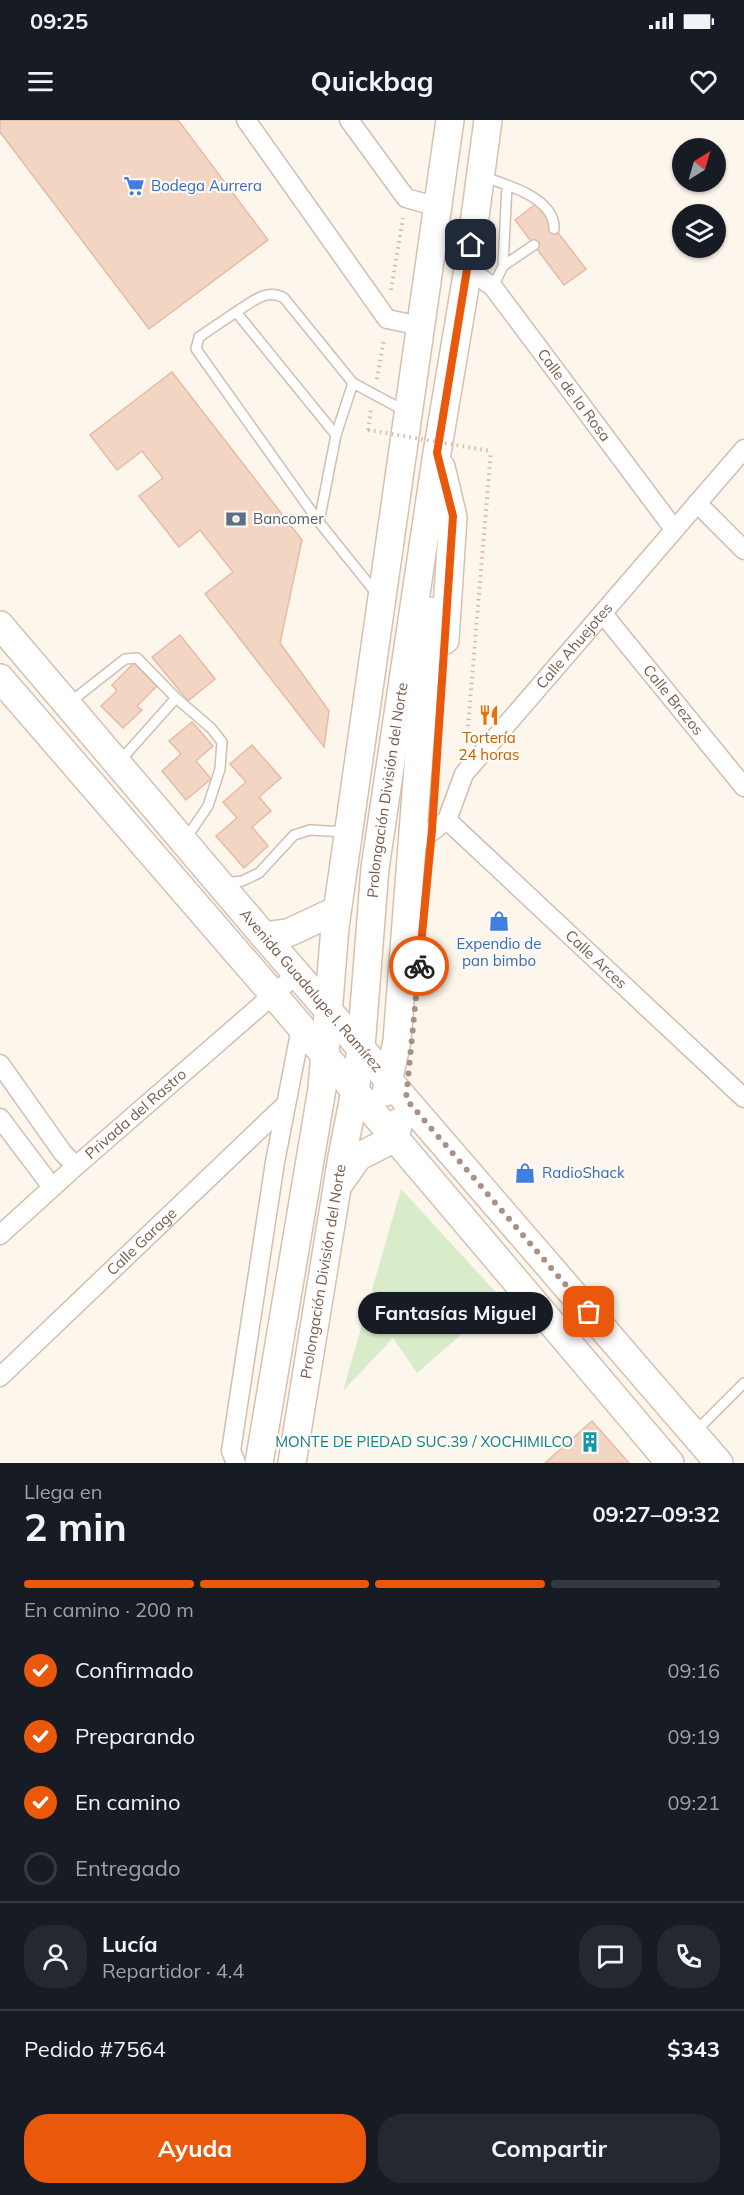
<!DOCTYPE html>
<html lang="es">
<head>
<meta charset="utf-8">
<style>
	body { margin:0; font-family:Mulish,sans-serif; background:#242831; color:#f1f3f6; height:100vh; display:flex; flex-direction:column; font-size:22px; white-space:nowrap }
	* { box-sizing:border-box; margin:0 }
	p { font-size:20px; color:#9ea1a6 }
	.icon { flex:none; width:33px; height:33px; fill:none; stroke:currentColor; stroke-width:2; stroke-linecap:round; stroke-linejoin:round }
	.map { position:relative; height:1343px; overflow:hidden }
	.sheet { display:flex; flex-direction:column; background:#171b24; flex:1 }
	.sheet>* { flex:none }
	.needle { width:39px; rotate:37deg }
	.fabs { position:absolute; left:672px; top:18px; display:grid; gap:12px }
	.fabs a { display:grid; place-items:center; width:54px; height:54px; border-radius:50%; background:#171b24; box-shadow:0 2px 4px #0004; font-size:30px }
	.pin { position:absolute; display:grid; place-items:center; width:51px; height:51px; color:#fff; margin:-26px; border-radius:12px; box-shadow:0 3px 9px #0006 }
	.courier { position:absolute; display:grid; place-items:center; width:60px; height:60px; margin:-30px; border:4px solid #ea580c; border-radius:50%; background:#fff; color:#222; box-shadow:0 2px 8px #0007 }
	.bubble { position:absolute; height:42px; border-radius:21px; background:#171b24; box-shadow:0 2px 4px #0004; font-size:20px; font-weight:700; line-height:42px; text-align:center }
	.overview em { font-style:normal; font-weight:700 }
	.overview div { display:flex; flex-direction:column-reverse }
	.overview { display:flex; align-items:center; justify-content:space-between; height:102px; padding:0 24px }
	h1 { font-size:39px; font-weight:700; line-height:45px }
	.bar { display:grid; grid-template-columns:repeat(4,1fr); gap:9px 6px; align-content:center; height:72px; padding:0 24px }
	.bar i { height:8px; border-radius:4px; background:#363941 }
	.bar .selected { background:#ea580c }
	.bar p { grid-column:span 4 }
	.line { display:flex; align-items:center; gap:15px; padding:0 24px; border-top:2px solid #363941 }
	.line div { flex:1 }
	.round { display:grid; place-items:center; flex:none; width:63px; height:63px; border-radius:24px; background:#242831 }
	ol { padding:0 24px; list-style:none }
	li { display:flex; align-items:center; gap:18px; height:66px }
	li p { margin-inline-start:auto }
	li .icon { padding:6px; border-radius:50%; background:#ea580c; color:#fff; stroke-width:4 }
	li:last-child { color:#9ea1a6 }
	li i { width:33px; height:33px; border:3px solid #363941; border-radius:50% }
	.button { display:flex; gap:12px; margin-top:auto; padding:12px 24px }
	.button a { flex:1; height:69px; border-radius:24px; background:#ea580c; color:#fff; font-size:24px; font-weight:700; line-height:69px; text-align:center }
	.button a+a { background:#242831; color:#f1f3f6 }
	.status { display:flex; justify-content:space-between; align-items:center; height:42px; padding:0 30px; background:#171b24; direction:ltr }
	.status svg { height:16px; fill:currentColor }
	header { display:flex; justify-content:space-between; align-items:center; height:78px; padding:0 24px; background:#171b24; font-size:27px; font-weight:700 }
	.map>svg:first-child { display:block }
	.green { fill:#d8ecc9 }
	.building { fill:#f3d5c3; stroke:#e6bba3; stroke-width:1.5 }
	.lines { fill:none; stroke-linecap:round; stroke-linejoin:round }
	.lane-casing { stroke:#d1beb0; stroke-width:12 }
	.street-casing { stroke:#d1beb0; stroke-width:21 }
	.secondary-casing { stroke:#d6c0b0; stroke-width:30 }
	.path { stroke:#d9b8a5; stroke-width:4; stroke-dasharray:1.5 4.5; stroke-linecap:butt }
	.lane { stroke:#fff; stroke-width:9 }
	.street { stroke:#fff; stroke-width:18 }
	.secondary { stroke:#fff; stroke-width:27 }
	.path-bridge { stroke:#d9b8a5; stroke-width:4; stroke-dasharray:1.5 4.5; stroke-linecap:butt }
	.done { stroke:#a89285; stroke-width:6; stroke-dasharray:0 10.8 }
	.route { stroke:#ea580c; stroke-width:8 }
	.labels { text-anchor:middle; stroke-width:4.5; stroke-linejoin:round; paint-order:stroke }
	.shop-label { font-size:15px; fill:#366cbe; stroke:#fffaf3; text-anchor:start }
	.street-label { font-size:15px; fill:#7a5c4d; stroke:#fffaf3 }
	.service-label { font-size:15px; fill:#4e5e75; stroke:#fffaf3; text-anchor:start }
	.food-label { font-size:15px; fill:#c56008; stroke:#fffaf3 }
	.culture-label { font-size:15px; fill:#0d838f; stroke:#fffaf3; text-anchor:end }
</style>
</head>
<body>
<div class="status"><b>09:25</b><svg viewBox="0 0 49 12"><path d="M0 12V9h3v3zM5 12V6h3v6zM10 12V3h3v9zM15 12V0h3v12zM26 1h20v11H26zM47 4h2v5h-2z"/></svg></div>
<header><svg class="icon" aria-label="menu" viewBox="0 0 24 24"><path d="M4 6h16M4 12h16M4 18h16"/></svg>Quickbag<svg class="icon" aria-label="heart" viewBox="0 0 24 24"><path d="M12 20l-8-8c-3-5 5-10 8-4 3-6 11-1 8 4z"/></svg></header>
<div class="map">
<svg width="744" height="1343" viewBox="0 0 744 1343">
	<rect width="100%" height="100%" fill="#fdf6ec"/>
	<path class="green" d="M401,1069l101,110 -85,74 -24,-35 -50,53z"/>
	<path class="building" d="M0,0h178l90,120 -119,89 -149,-197z
		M536,84l50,65 -22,16 -49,-65z
		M172,252l130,168 -22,103 49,68 -5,36 -119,-153 28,-22 -33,-42 -21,17 -40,-51 24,-18 -21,-27 -25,19 -27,-35z
		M180,515l35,44 -27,22 -36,-44z
		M134,543l23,23 -20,20 5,4 -19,18 -22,-22 16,-15 -5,-6z
		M192,602l21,24 -17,15 15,18 -25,21 -24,-29 19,-17 -12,-13z
		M252,625l29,33 -22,19 12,14 -19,16 16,19 -24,22 -28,-32 21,-18 -14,-16 23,-20 -16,-18z
		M592,1301l37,42h-84z"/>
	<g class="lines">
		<g class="lane-casing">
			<path id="lane" d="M484,57c24,8 71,21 70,52
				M503,146l4,-81
				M493,167l10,-21 31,-21
				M236,192c16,-10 30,-24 48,-14l69,85 52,28
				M336,315l17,-52
				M319,402l17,-87 -100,-123 -37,25 -3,12 123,173 57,71
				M69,583l56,-44 12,-1 39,40 35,30 11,14 -2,27 -12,37 -23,34
				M119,642l57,-64
				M224,763l18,-2 17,-8 35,-38 16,-5 36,2
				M695,1312l49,-49"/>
		</g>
		<g class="street-casing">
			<g id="street">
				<path d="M246,0l141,199 34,7"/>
				<path d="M349,0l57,78 32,9"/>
				<path id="s1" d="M468,149l25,18 181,242"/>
				<path d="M697,383l47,47"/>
				<path id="s2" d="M603,494l141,173"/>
				<path id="s3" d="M447,700l297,278"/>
				<path id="s4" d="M413,726l34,-26 17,-46 280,-325"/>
				<path d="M0,944l63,89 13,13"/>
				<path d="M0,998l52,69"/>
				<path id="s5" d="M0,1115l76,-69 221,-192"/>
				<path id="s6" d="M0,1257l285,-272"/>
				<path d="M236,1343l-5,-12 44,-289 26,-134"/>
			</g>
		</g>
		<g class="secondary-casing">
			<g id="secondary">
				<path d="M441,347l12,50 -8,123"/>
				<path id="s7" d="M0,505l264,311 455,527"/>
				<path d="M0,558l273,316 397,469"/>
				<path d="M264,816l24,-3 49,-23"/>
				<path d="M386,972l11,-51 33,-430"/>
				<path d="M339,1064l19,-27 37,-19 4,-16"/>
				<path d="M259,1343l63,-374 13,-162 115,-807"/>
				<path id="s8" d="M292,1343l50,-306 13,-66 6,-44 14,-179 62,-415 31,-184 20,-149"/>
			</g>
		</g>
		<path class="path" d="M391,170l12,-72
			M377,259l7,-40
			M368,310l3,-20
			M467,618l24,-287"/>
		<use href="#lane" class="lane"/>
		<use href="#street" class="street"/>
		<use href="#secondary" class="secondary"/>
		<path class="path-bridge" d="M368,310l123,21"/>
	</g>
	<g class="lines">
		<path class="done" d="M419,846l-13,133 183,213"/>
		<path class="route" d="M419,846l13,-136 21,-314 -16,-63 34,-208"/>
	</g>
	<defs>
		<g id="supermarket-bare" transform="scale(1.62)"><path d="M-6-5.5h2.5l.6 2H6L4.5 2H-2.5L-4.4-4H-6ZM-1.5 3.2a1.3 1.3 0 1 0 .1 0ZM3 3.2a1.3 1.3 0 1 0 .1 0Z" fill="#3f7fe0" stroke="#fffaf3" stroke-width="2.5" paint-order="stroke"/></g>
		<g id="bank-bare" transform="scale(1.62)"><path d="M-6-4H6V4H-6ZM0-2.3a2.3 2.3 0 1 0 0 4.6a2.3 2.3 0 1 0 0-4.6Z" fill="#5c6f8a" stroke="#fffaf3" stroke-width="2.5" paint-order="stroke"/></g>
		<g id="restaurant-bare" transform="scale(1.62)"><path d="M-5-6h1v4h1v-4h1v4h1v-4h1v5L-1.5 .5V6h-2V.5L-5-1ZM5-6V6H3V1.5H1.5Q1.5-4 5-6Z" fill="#e8710a" stroke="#fffaf3" stroke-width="2.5" paint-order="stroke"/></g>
		<g id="shop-bare" transform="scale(1.62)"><path d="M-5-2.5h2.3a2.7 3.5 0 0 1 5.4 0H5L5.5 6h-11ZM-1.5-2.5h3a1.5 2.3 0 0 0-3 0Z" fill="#3f7fe0" stroke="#fffaf3" stroke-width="2.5" paint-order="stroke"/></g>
		<g id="building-bare" transform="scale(1.62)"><path d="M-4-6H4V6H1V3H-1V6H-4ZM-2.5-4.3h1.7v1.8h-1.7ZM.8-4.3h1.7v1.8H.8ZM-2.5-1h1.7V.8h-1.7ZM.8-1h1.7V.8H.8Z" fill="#0f9aa8" stroke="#fffaf3" stroke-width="2.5" paint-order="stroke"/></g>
	</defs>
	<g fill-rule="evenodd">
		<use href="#supermarket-bare" x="134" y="66"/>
		<use href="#bank-bare" x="236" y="399"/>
		<use href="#restaurant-bare" x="489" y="595"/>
		<use href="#shop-bare" x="499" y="801"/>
		<use href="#shop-bare" x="525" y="1053"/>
		<use href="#building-bare" x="590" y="1322"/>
	</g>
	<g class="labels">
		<g class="shop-label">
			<text x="151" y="71">Bodega Aurrera</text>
			<text x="499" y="829" text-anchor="middle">Expendio de<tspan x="499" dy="17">pan bimbo</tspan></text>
			<text x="542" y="1058">RadioShack</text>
		</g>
		<g class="street-label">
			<text dy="5" stroke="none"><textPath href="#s1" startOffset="166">Calle de la Rosa</textPath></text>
			<text dy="5" stroke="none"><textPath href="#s4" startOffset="261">Calle Ahuejotes</textPath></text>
			<text dy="5" stroke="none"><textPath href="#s2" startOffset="111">Calle Brezos</textPath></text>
			<text dy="5" stroke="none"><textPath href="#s8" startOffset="680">Prolongación División del Norte</textPath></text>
			<text dy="5" stroke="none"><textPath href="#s3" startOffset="204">Calle Arces</textPath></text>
			<text dy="5" stroke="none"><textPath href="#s7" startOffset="480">Avenida Guadalupe I. Ramírez</textPath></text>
			<text dy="5" stroke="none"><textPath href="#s5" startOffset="182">Privada del Rastro</textPath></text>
			<text dy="5" stroke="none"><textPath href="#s6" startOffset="196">Calle Garage</textPath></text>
			<text dy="5" stroke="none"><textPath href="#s8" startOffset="194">Prolongación División del Norte</textPath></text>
		</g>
		<g class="service-label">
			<text x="253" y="404">Bancomer</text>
		</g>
		<g class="food-label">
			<text x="489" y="623">Tortería<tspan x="489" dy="17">24 horas</tspan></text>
		</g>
		<g class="culture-label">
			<text x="573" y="1327">MONTE DE PIEDAD SUC.39 / XOCHIMILCO</text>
		</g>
	</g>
</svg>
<div class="fabs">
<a><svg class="needle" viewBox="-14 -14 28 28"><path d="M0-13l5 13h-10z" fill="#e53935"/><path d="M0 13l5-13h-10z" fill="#9ea1a6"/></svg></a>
<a><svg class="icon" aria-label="layers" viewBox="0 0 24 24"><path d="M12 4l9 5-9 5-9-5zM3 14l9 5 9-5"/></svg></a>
</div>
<div class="pin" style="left:589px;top:1192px;background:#ea580c"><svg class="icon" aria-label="bag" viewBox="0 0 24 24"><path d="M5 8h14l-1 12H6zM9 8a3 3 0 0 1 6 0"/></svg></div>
<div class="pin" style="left:471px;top:125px;background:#1f2937"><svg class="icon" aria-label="home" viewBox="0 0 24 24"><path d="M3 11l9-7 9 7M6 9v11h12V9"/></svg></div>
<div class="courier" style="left:419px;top:846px"><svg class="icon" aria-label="bike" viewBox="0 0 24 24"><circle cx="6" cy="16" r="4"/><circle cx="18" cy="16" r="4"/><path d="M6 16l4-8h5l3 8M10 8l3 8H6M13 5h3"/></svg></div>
<div class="bubble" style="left:358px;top:1172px;width:195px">Fantasías Miguel</div>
</div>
<section class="sheet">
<div class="overview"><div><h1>2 min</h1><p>Llega en</p></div><em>09:27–09:32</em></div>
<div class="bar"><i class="selected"></i><i class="selected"></i><i class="selected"></i><i></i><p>En camino · 200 m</p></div>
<ol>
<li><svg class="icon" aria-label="check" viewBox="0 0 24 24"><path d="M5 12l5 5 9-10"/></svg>Confirmado<p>09:16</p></li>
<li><svg class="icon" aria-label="check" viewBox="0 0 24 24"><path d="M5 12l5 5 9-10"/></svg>Preparando<p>09:19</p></li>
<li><svg class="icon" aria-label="check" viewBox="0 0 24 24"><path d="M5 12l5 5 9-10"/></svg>En camino<p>09:21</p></li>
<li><i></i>Entregado</li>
</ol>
<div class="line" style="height:108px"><a class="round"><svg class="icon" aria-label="person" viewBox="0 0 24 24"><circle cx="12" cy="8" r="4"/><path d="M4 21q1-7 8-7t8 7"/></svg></a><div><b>Lucía</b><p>Repartidor · 4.4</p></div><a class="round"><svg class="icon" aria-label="chat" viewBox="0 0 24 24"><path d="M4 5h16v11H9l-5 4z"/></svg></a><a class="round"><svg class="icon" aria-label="phone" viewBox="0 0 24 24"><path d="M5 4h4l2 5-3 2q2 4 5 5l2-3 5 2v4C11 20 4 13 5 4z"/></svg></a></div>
<div class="line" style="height:78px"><div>Pedido #7564</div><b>$343</b></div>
<div class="button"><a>Ayuda</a><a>Compartir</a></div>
</section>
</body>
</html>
